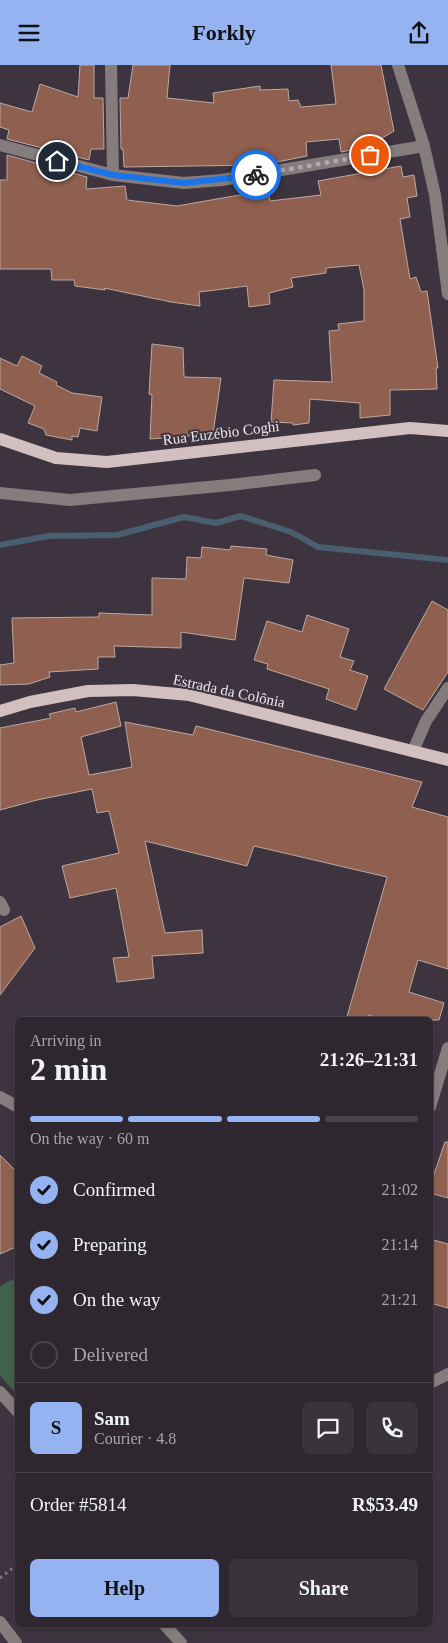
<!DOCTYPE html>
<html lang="en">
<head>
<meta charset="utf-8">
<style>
	body { margin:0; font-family:Georgia,serif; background:#3a333b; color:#f1f3f6; height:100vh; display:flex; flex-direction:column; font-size:19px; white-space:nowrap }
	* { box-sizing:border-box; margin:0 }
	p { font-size:16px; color:#a7a5aa }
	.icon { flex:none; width:28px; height:28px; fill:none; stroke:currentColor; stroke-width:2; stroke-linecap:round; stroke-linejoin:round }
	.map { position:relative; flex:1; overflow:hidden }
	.sheet { position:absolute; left:15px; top:952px; width:418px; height:610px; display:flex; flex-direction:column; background:#2e272f; border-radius:8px; box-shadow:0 1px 4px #0004,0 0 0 1px #49444b }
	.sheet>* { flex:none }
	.pin { position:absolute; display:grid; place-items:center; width:42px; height:42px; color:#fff; margin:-21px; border:2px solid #fff; border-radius:50%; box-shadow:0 1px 5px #0007 }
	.courier { position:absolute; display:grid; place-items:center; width:50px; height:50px; margin:-25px; border:4px solid #1a73e8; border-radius:50%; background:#fff; color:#222; box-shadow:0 1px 6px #0007 }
	.summary em { font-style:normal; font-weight:600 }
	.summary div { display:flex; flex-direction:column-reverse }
	.summary { display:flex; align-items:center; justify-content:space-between; height:85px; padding:0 15px }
	h1 { font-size:32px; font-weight:600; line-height:38px }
	.bar { display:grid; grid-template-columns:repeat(4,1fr); gap:8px 5px; align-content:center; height:60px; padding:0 15px }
	.bar i { height:6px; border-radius:4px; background:#49444b }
	.bar .active { background:#95b2f1 }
	.bar p { grid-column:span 4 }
	.line { display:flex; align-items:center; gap:12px; padding:0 15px; border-top:1px solid #49444b }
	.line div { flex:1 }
	.round { display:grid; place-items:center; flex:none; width:52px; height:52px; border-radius:8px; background:#3a333b }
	ol { padding:0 15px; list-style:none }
	li { display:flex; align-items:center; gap:15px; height:55px }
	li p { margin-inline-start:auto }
	li .icon { padding:5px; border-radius:50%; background:#95b2f1; color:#111; stroke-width:4 }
	li:last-child { color:#a7a5aa }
	li i { width:28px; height:28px; border:2px solid #49444b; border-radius:50% }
	.primary-button { display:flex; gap:10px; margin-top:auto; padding:10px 15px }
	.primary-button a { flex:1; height:58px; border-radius:8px; background:#95b2f1; color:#111; font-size:20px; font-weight:600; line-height:58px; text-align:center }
	.primary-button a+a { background:#3a333b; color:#f1f3f6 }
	header { display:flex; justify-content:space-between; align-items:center; height:65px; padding:0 15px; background:#95b2f1; color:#111; font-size:22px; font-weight:600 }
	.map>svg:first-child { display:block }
	.green { fill:#40624a }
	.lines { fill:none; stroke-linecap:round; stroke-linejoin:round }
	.stream { stroke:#495e6f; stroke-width:6 }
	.building { fill:#8f5f4f; stroke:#bca9a2 }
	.path { stroke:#7e757e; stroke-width:3; stroke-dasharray:2.5 4; stroke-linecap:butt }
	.minor { stroke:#857c7d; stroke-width:12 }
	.major { stroke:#d2c0c1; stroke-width:12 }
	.done { stroke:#b0a8b0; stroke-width:5; stroke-dasharray:0 9 }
	.route { stroke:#1a73e8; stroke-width:6 }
	.labels { text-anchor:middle; stroke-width:4; stroke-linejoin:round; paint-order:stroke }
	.street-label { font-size:15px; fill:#ede6ed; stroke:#3e343f }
</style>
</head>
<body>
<header><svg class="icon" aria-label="menu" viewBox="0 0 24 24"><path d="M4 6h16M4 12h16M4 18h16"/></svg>Forkly<svg class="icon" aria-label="share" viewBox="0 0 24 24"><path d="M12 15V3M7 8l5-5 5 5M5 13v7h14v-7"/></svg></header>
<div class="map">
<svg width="448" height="1578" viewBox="0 0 448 1578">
	<rect width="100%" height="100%" fill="#3e343f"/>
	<path class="green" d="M17,1212v118l-17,-20v-89z"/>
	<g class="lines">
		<path class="stream" d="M0,480l48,-9 69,-1 67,-18 32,6 25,-7 50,16 27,15 130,13"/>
	</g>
	<path class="building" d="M80,0h14v33h9l1,51h-13l-2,11 -82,-21 2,-9 -9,-3v-24l32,9 8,-28 38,13z
		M133,0h37l-3,33 47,5 -1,-10 47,-7v4l28,-1 1,12 9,-1 3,7 35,-3 -5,-39h50l13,66 -27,16 -26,5 -2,-13 -33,3 1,14 -45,9 -138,2 -1,-18h-2l-1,-51h8z
		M7,90l80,22 -1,12 39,-3 2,14 50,6 91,-16 2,11 51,-6 -3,-14 83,-15 2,11 11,-2 3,21 -10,2 3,19 -10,2 10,60 6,-2 5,15 6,-1 11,77h-2l1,21 -47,1v25l-30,3v-15l-50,-4 -1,24 -16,2v-2l-22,-1 3,-42 58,2 -3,-51 10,-1 -1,-6 26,-3v-31l-5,-25 -33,3v5l-35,5 2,9 -24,6 1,11 -21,3 -2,-21 -48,6 1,14 -29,-4 -67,-14 1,2 -30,-4 -1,-6h-22l-1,-11h-51v-89h7z
		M152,279l31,4 1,29 37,1 -8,56 -63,5 2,-44 -3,-1z
		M22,291l20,10 -3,7 18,9 -1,3 16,8 30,4 -5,34 -17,-3 -2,9 -6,-1v4l-26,-5 -2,-6 -16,-6 7,-17 -35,-17v-31l17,8z
		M231,481l36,3 -1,6 27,5 -4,23 -45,-5 -9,62 -54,-8v16l-67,-2 1,11h-17v12l-49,3 1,5 -21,7 -29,1v-20l14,-2 -2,-45 87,-1v-4l53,2v-37l34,1 1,-22 14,1 1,-11 28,3z
		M432,536l16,9v62l-25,38 -39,-21z
		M307,550l42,14 -9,28 14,4 -4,9 18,6 -12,34 -30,-11 3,-10 -62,-20 1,-5 -14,-4 13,-39 35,11z
		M116,637l5,24 -40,11 8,38 43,-8 -7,-45 68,13 3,-9 226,56 -10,25 36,10v152l-30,-9 -9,32 35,11 -5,17h-52l-19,-5 -1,5h-21l41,-143 -133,-31 -7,20 -102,-25 20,92 37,-3 1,23 -51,3 2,22 -37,4 -4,-24 16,-1 -13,-69 -46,10 -8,-32 57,-13 -10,-42 -12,2 -5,-24 -55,11 -37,10v-82l51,-10 -2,-4 26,-6 1,4z
		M21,851l14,32 -35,47v-68z
		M445,1077h3v56l-18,-5v-7z
		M0,1090l18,18v73l-18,8z
		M430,1174l18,5v64l-18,-5z"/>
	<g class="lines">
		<path class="path" d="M0,1513l18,-14"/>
		<path class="minor" d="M111,0l2,110
			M398,0l26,81 11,49 13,99
			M0,80l113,30 71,8 38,-3 202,-34
			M0,428l70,7 160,-15 85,-10
			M413,686l13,-30 22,-33
			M0,837l4,8
			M0,1032l18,10
			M430,1042l18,-59
			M430,1318l18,-9
			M0,1327l18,20
			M0,1557l16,21
			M165,1560l16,18"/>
		<path class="major" d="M0,374l56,19 51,4 303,-34 38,3
			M0,646l30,-9 58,-11 45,-1 56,5 259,65"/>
	</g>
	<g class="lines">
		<path class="done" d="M256,110l114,-20"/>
		<path class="route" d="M57,96l56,14 71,8 72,-8"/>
	</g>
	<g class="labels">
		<g class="street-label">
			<text transform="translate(221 368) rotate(-7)" y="5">Rua Euzébio Coghi</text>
			<text transform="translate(229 626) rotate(12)" y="5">Estrada da Colônia</text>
		</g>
	</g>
</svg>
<div class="pin" style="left:370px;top:90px;background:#ea580c"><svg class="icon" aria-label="bag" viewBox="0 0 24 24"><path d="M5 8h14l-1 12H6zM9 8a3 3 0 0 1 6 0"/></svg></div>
<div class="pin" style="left:57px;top:96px;background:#1f2937"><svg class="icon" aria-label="home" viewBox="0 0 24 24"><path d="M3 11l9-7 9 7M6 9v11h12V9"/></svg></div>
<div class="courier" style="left:256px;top:110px"><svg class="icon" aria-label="bike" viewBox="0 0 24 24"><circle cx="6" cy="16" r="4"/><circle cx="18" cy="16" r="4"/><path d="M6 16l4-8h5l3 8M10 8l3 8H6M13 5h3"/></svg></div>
<section class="sheet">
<div class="summary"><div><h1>2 min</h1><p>Arriving in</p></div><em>21:26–21:31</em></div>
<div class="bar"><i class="active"></i><i class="active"></i><i class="active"></i><i></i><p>On the way · 60 m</p></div>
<ol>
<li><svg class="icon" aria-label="check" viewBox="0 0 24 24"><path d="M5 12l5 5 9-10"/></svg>Confirmed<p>21:02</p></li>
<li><svg class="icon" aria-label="check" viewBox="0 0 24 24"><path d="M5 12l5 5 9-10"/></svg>Preparing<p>21:14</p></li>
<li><svg class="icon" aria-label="check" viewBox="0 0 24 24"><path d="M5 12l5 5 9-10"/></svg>On the way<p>21:21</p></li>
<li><i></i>Delivered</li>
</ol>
<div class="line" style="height:90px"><b class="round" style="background:#95b2f1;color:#111">S</b><div><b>Sam</b><p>Courier · 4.8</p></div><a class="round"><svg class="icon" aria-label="chat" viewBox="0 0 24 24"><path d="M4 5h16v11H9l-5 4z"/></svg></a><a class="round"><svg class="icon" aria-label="phone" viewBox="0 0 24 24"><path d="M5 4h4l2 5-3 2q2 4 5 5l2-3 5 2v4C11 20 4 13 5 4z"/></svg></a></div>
<div class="line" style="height:65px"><div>Order #5814</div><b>R$53.49</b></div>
<div class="primary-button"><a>Help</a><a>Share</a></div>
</section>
</div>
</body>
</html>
